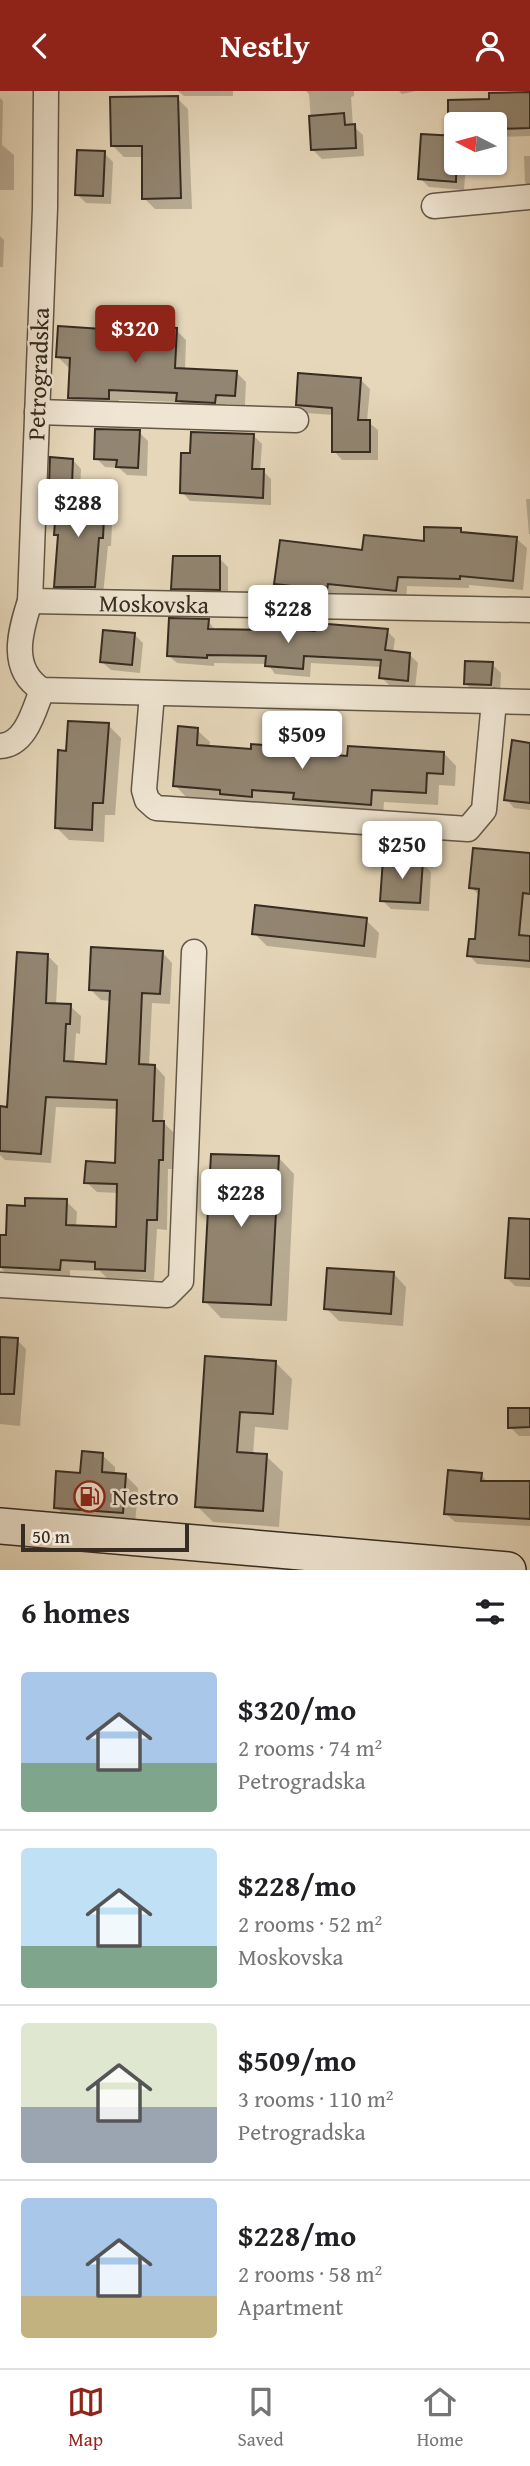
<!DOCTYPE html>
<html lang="en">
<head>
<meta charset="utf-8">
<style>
	body { margin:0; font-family:"Gentium Book Plus",serif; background:#f6f6f6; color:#202124; height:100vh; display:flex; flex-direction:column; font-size:26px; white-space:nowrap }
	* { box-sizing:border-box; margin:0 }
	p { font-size:23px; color:#757577 }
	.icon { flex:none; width:38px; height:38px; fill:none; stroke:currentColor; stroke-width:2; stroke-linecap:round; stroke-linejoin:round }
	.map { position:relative; height:1479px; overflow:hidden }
	.details { display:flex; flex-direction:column; background:#fff; flex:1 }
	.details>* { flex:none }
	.needle { width:46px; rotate:276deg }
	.buttons { position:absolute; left:444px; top:21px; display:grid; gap:14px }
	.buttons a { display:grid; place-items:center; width:63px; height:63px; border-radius:7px; background:#fff; box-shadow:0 2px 5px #0004; font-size:35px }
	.scale { position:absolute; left:21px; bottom:18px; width:168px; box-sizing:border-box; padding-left:7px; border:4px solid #362c21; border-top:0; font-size:19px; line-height:24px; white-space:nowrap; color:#362c21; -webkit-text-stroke:5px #efe5d2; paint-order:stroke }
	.price { position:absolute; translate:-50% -60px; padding:0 16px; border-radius:7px; background:#fff; color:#222; font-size:23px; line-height:46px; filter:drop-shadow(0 2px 4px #0008) }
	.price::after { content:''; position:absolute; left:50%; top:42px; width:21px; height:16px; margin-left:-10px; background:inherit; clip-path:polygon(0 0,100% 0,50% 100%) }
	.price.selected { background:#8f2418; color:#fff }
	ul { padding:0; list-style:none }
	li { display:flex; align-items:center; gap:21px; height:175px; padding:0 21px }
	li+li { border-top:2px solid #e0e0e0 }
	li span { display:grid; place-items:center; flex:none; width:196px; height:140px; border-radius:7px; color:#555 }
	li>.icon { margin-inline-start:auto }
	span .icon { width:84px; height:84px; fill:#fffc; stroke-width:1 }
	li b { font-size:30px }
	h2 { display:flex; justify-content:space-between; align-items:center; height:84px; padding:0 21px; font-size:30px }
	header { display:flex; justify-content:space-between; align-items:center; height:91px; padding:0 21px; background:#8f2418; color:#fff; font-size:32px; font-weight:600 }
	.dock { display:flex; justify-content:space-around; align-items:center; height:98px; border-top:2px solid #e0e0e0; background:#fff; font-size:19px; color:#757577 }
	.dock a { display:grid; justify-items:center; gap:4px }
	.dock .selected { color:#8f2418 }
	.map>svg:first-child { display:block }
</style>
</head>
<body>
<header><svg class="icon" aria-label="back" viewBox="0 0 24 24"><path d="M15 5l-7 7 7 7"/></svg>Nestly<svg class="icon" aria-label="person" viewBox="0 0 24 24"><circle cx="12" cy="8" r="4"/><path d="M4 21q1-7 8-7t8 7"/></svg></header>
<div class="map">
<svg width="530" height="1479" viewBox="0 0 530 1479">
	<rect width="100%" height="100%" fill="#e6d7ba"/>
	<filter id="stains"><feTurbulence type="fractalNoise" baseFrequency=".00286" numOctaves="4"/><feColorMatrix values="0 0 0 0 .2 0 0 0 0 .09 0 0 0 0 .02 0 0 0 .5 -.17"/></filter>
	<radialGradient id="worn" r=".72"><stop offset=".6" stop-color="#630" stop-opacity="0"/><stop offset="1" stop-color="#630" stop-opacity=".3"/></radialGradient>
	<path fill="#0003" d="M178,0H233V5H184Z
		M306,0H354V5L351,6L353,35L363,44L364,65L322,68L313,59L309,3Z
		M399,0H416L402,3Z
		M530,3V45L495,46V33H457V46L449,39V10H491Z
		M0,7L3,10L2,54L14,64V99H0Z
		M177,7L188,18L192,118H155L144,107V66H124L112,54Z
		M457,47V72H466L464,99L429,96L420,87Z
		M104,62L113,71L111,113L86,112L77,103Z
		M524,65H530V96L525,91Z
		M0,145L4,149L3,176H0Z
		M176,239L186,249L185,279L236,281L246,291L245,314L225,313V321L188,320L180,311L119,309L118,318L80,317L69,306L71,276H68L58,266L134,242Z
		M361,289L370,298L367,330L378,339V369H342L334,360V324L306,322L297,313Z
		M139,341L148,350L147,385L127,384L119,377L105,376L96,367Z
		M253,344L262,353L260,380H263L271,388V414L190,410L182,401L192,364Z
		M73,369L81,378L80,405L105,407L113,415L111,455H108L103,504H64L56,495L60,447L56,443L63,404L51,392Z
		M526,408H530V443H529Z
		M460,439L464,443L516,447L527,457L523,499L469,494V497L407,495L406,510L337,502V508L286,502L276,492L364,461L426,452Z
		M219,467L228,476V507L181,506L173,497Z
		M208,530L216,540L317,542L387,540L395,548L393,562L410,564L418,572L415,597L389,594L381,586L382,576L311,572L310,586L275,583L268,573L214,572V575L177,572L168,564Z
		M134,543L143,552L140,582L111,579L102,571Z
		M492,573L501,582L500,602L474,601L465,592Z
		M108,634L121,647L115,724H105L104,751L69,749L56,736L67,662Z
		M197,639L210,651L209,657L253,660L275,657L280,662L349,667L444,662L456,675L455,695L439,694L438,714L384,711L383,725L308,719L302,713L264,711V717L229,710L187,707L175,694Z
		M530,653V719L514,717L506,708Z
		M530,764V877L477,873L469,864L477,850L480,805L471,796Z
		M422,772L431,781L429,820L391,818L382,809Z
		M366,829L379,842L376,867L267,855L254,842Z
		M162,861L172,872L170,913L152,912L149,975H155L165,986L163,1031L174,1042L173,1078H168L167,1139L157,1138L154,1189L107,1187L100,1180L70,1179V1188L10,1186L0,1176V1159L27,1116L66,1110L77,1121L76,1136L118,1138L119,1102L97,1101L86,1091L117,1074L118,1018L56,1016L51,1072L5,1069L0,1064V1017L9,1018L47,864L58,875L56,914L70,915L81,925L80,943L76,942L74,973L107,975L111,910L101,909L91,899Z
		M278,1066L294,1083L287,1230L221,1227L205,1210Z
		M530,1129V1196L515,1195L506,1186Z
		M394,1183L406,1196L403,1235L339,1230L326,1217Z
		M0,1248L17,1249L26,1258L20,1335L0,1333Z
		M207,1267L276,1272L292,1288L288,1339L255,1336L253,1364L266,1365L283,1381L279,1436L213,1431L197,1415Z
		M530,1318V1345H519L510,1336Z
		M102,1364L115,1376V1384H125L138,1397L135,1434L69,1429L56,1416L82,1383Z
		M481,1384L489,1392H530V1435L455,1431L446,1423Z"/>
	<path fill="#928571" stroke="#362c21" stroke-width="2" d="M530,1V37L495,38V33H448V9L489,8V2Z
		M178,5L181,107L142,108V55H111L110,6Z
		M344,22L345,34L355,33L356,57L311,59L309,25Z
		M421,43L457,45L456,91L418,88Z
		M77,59L105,60L103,105L75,104Z
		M58,235L132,240V235L177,237L175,277L237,280L235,305L216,304L215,312L176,310L177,302L109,299V308L68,307L70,267L56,266Z
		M298,282L361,287L358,329H370V361H332V317L296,314Z
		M95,338L140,339L138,377L116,376L117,369L94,368Z
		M191,341L254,343L252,378H264L263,407L180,402L181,362H190Z
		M50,366L73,368L72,394L49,393Z
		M57,402L105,405L103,447H99L95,496H54L58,444H54Z
		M424,436L461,437V441L517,446L513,490L460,485V488L398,486L396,500L328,493L327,499L274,493L280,449L362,459L364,444L424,450Z
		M173,465H220V499L171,498Z
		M169,527L209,528L208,538L269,539V537L315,540L316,532L388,538L385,559L410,562L408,590L379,587L381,569L304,565L303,578L265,575L266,565L207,564V567L167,565Z
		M103,539L135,542L132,574L100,571Z
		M465,570L493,571L491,594L464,593Z
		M68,630L109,632L103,712H93L92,739L55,737L58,659L66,660Z
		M178,635L198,637L197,654L251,658V653L276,655L275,659L347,665L348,655L444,661L443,683L427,682L426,702L372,699L371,714L293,708L294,702L252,699V706L220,703V699L173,695Z
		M512,649L530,652V712L504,709Z
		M473,757L530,762V803L523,802L519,844L530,845V870L467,865L469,848H475L479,798L469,797Z
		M383,768L423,770L420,812L380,810Z
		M255,814L367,827L364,855L252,843Z
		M91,856L163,860L160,903L142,902L139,973L155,974L153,1030H164L163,1069H159L157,1129H147L145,1180L95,1178V1171L61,1169L60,1179L0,1176V1144H6L7,1114L25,1115V1107L67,1108L66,1134L116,1136L117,1093L84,1092L86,1070L115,1072L117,1009L46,1006L41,1063L0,1060V1015L7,1016L17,861L48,863L46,912L71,913L70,933H66L64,970L106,973L110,900L89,899Z
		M211,1063L279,1065L271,1214L203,1211Z
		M509,1127L530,1128V1188L505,1187Z
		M327,1177L394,1181L391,1223L324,1218Z
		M0,1246L18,1247L14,1303H0Z
		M205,1265L276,1270L273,1323L240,1321L237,1361L267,1363L263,1420L195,1416Z
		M508,1317H530V1336L508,1337Z
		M82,1360L103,1362L102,1381L126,1383L123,1422L54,1417L56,1380L80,1382Z
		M448,1379L482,1382L481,1390H530V1428L444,1423Z"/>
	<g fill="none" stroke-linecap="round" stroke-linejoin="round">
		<defs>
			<g id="minor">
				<path d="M46,0L45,117L30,510C20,541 9,578 42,599L530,611"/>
				<path d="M434,115L530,106"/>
				<path d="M37,321L296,329"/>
				<path id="s1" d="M30,510L530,519"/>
				<path d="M152,603L144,699L147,709L156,717L468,738L484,719L494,610"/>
				<path d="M0,655C26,654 34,619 42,599"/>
				<path d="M0,1194L167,1204L181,1190L194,861"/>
			</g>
			<path id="secondary" d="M0,1435L508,1479"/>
		</defs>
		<use href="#minor" stroke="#625747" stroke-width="27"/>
		<use href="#secondary" stroke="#362c21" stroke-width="38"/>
		<use href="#minor" stroke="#efe5d2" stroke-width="24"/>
		<use href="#secondary" stroke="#efe5d2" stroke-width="35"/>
	</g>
	<defs>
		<symbol id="fuel-ring" viewBox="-11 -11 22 22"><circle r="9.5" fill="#efe5d2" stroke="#8f2418" stroke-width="1.5"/><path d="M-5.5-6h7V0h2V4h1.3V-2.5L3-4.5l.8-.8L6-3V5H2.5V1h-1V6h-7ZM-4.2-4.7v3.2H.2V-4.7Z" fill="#8f2418"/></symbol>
	</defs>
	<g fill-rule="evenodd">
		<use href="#fuel-ring" x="72" y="1388" width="35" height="35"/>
	</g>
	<g text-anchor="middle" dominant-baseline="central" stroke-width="5" stroke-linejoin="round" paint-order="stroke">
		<g font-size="24" fill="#362c21" stroke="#efe5d2">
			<text transform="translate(38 283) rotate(-88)">Petrogradska</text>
			<text stroke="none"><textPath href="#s1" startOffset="124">Moskovska</textPath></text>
		</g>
		<g font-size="24" fill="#362c21" stroke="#efe5d2" text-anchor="start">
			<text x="112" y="1405">Nestro</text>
		</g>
	</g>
	<rect width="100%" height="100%" filter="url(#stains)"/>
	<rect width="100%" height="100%" fill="url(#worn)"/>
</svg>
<div class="buttons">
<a><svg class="needle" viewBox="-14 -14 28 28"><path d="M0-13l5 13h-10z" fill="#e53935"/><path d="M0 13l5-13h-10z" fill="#757577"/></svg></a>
</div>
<div class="scale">50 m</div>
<b class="price selected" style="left:135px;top:274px">$320</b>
<b class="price" style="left:78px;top:448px">$288</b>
<b class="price" style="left:288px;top:554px">$228</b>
<b class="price" style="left:302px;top:680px">$509</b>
<b class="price" style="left:402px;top:790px">$250</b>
<b class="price" style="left:241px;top:1138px">$228</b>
</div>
<section class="details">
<h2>6 homes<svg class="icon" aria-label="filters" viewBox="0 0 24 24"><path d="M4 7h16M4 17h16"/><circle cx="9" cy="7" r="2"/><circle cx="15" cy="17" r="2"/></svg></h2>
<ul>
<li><span style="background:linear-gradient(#a9c7e8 65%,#7fa58c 0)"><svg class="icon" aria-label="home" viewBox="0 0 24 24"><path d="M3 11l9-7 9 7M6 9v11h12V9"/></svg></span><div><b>$320/mo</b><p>2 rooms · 74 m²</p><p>Petrogradska</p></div></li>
<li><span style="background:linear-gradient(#bfe0f5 70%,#7fa58c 0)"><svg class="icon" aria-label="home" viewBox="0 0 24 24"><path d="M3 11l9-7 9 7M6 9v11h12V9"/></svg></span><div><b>$228/mo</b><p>2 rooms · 52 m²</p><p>Moskovska</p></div></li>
<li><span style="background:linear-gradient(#dfe7d0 60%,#9aa5b1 0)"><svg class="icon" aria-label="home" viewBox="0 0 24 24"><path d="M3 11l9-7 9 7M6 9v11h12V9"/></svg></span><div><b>$509/mo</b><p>3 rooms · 110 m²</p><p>Petrogradska</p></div></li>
<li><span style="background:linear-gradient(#a9c7e8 70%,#c2b280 0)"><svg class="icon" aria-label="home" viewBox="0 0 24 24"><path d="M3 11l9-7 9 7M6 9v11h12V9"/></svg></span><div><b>$228/mo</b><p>2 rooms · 58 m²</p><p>Apartment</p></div></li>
</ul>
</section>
<nav class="dock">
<a class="selected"><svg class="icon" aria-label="map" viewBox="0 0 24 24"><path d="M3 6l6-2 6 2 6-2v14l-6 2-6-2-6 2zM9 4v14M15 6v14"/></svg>Map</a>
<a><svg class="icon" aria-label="saved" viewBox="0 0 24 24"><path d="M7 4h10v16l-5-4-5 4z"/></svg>Saved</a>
<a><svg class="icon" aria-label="home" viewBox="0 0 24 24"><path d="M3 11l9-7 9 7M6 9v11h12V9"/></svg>Home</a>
</nav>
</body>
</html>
